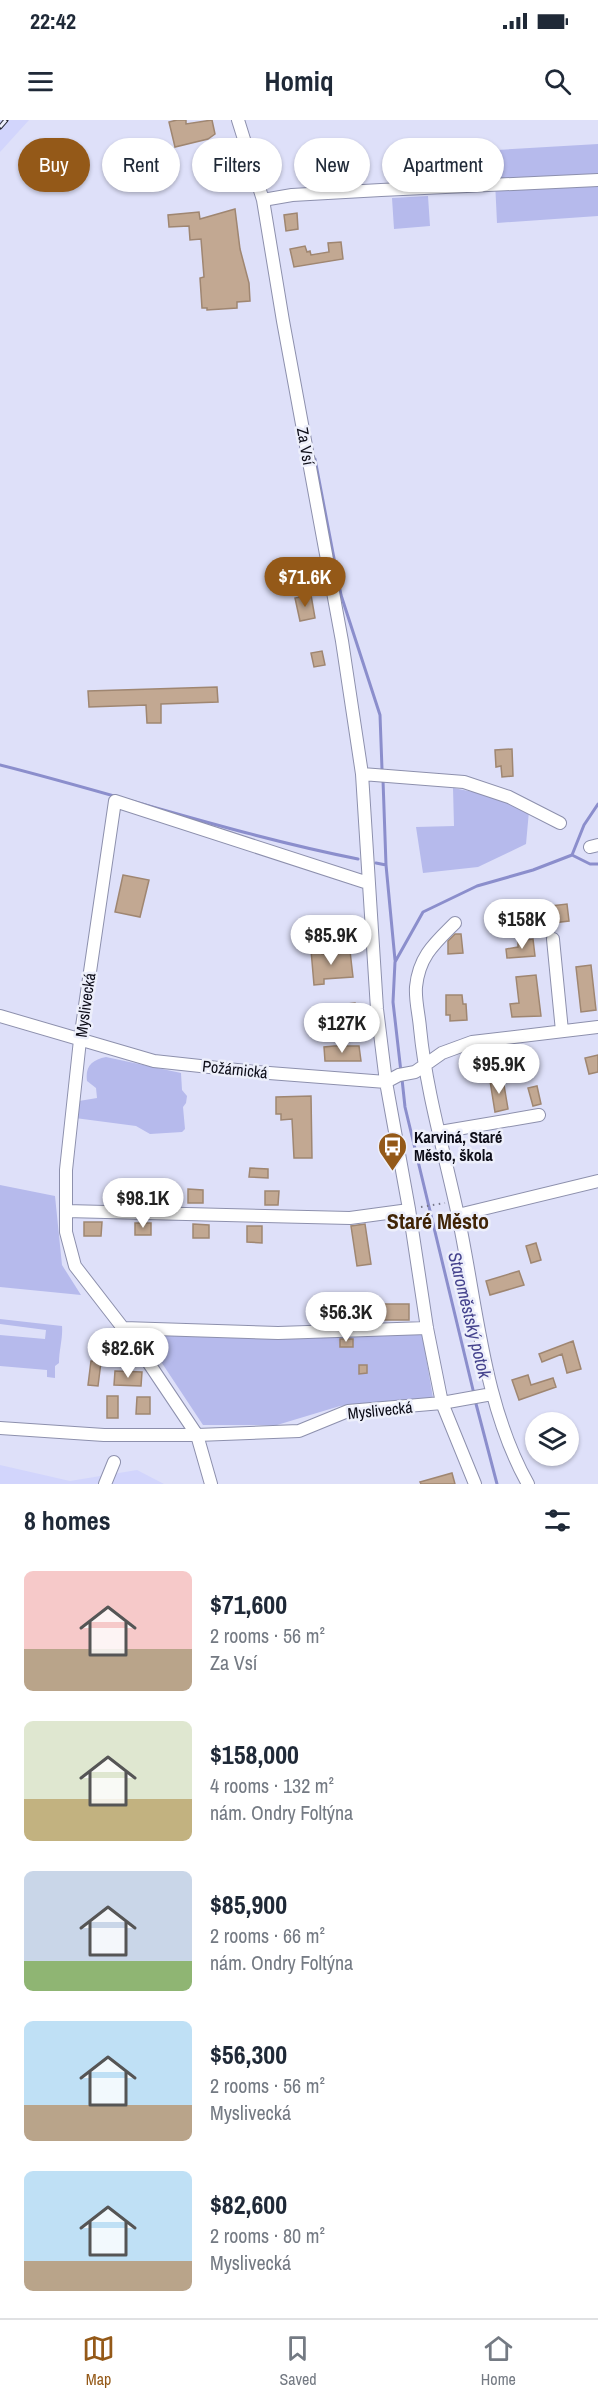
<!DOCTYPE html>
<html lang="en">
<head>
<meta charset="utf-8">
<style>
	body { margin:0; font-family:"Archivo Narrow",sans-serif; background:#f6f6f7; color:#1f2937; height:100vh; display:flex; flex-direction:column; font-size:22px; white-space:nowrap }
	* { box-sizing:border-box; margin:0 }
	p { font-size:20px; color:#747a83 }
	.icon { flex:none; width:33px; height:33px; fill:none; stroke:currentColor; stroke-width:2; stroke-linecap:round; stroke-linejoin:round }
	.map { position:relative; height:1364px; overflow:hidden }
	.details { display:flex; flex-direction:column; background:#fff; flex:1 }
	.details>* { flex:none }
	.banner { position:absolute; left:18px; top:18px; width:562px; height:54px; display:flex; gap:12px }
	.buttons { position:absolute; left:525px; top:1292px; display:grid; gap:12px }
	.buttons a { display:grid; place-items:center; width:54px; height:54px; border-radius:50%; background:#fff; box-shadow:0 2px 4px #0004; font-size:30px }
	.price { position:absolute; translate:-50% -51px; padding:0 14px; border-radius:21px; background:#fff; color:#222; font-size:20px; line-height:39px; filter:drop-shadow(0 2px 3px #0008) }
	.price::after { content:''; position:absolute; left:50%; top:36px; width:18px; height:14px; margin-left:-9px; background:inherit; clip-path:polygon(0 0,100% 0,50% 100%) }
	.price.on { background:#945918; color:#fff }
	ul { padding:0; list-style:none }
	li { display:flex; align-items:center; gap:18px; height:150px; padding:0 24px }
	li span { display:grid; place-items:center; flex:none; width:168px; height:120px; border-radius:9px; color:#555 }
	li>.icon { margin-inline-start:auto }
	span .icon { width:72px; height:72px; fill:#fffc; stroke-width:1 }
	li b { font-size:26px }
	h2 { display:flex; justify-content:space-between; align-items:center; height:72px; padding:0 24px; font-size:26px }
	.pill { padding:0 21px; border-radius:27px; background:#fff; box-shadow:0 2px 4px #0004; font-size:21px; line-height:54px }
	.pill.on { background:#945918; color:#fff }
	.status { display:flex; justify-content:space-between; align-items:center; height:42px; padding:0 30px; background:#fff; direction:ltr }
	.status svg { height:16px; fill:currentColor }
	header { display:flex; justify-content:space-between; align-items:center; height:78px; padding:0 24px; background:#fff; font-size:27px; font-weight:700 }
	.dock { display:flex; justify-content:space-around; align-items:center; height:84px; border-top:2px solid #e0e1e3; background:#fff; font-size:16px; color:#747a83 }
	.dock a { display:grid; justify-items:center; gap:3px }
	.dock .on { color:#945918 }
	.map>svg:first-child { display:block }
</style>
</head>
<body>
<div class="status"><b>22:42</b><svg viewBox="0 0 49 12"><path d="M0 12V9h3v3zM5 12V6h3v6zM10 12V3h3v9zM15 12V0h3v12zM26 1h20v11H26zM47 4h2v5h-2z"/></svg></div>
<header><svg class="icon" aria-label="menu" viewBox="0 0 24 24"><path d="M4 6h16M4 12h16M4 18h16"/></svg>Homiq<svg class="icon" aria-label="search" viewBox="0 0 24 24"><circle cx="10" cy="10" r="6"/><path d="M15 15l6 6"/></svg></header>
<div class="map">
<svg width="598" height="1364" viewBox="0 0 598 1364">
	<rect width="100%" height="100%" fill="#dee0f9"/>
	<path fill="#d2d5fc" d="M0,0H29L0,32Z
		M0,1345L70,1361L137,1350L164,1364H0Z"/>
	<path fill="#b6baec" d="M598,24V96L497,103L495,61L395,66L392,36Z
		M428,76L430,106L394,109L392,78Z
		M453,668L505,678L529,691L526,724L478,747L423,753L416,707L454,706Z
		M106,937L181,953L182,970L187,976L186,983L183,987L185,1009L182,1012L150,1014L136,1006L75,998L79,981L97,978L96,968L87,961C85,946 92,940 106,937Z
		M0,1065L55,1076L62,1145L81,1175L0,1167Z
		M0,1199L62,1206C63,1218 59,1230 59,1243L55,1246V1258L47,1257V1250L0,1246V1215L45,1219L46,1210L0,1204Z
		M422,1213L433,1278L340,1286L277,1305H203L148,1222L156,1214Z"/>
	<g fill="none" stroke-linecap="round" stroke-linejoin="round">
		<path stroke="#8b8ecc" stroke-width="3" d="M315,339L341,475L380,595L382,649
			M0,645C119,675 237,715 358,739
			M383,660L386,745
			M572,735L590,744H598
			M376,743L386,745L395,840
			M401,952L393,882L395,842L423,792L477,766L533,750L572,735L584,705L598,684
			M402,959L405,987L474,1274
			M475,1280L497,1364"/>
	</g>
	<path fill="#c2a892" stroke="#9f8671" stroke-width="1.5" d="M177,0H186V4L212,0L215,14L208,19L175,27L169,2Z
		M235,89L240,129L249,163L250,181L237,182V188L207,190V188H202L200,158L204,157L201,119L190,120L189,106L169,107L168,95L199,92L200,99Z
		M297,93L298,109L286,111L284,95Z
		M341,122L343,139L294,147L290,129L305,126L307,132L310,131L311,135L329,132L328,123Z
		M311,475L315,498L300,501L295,478Z
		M322,531L325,545L314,547L311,533Z
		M217,567L218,582L161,584V603H147L146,585L89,587L88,571Z
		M512,629L513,656L502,657L501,646L496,647L495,630Z
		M123,755L149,760L140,797L115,792Z
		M567,784L569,801L553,803L551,786Z
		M455,814H461L463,833L448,834V821Z
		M533,819L535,836L507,838L506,829L518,827V821Z
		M321,829L322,834L350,831L353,857L324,859V864L314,865L311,830Z
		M591,845L596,890L581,892L576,847Z
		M536,855L541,896L512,897L510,884L519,883L516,857Z
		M446,875H462L463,884H466L467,900L450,901V895H446Z
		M355,883L357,899L322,903L321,887Z
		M334,926H359L361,941H325L324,927Z
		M598,935V952L589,954L585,938Z
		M503,959L508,989L495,992L490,961Z
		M537,966L541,984L533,986L528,968Z
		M311,976L312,1038H294L292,999L281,1000V994H276V977Z
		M250,1048L268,1049V1058L249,1057Z
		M188,1069L203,1070V1083H188Z
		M265,1071H279L278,1085H265Z
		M84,1102H102L101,1116H84Z
		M135,1103H151V1115H135Z
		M193,1104L209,1105V1118H193Z
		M365,1104L371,1144L357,1146L351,1106Z
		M247,1106H262V1123L247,1122Z
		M536,1123L541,1140L531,1143L526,1126Z
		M519,1151L524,1165L490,1175L486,1161Z
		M373,1184H409V1200H373Z
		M339,1197H353V1202L340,1203Z
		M340,1219H353V1227H340Z
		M573,1221L581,1249L567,1253L562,1234L542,1242L539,1234Z
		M91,1241L101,1242L98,1266L88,1265Z
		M359,1245H367V1253L359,1254Z
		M115,1251L142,1252L141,1266L114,1265Z
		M528,1255L531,1265L553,1258L556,1267L519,1280L512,1260Z
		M107,1276H118V1298H107Z
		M137,1277H150V1294H136Z
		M452,1353L455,1364H421L420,1362Z"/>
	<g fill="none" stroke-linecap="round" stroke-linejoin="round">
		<defs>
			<path id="street" d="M238,0L263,80L283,201L342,521L362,654L377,889L386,962L409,1089L427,1208L442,1283L475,1364
				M263,80L292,75L381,70L598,60
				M362,654L464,662L509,677L560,703
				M590,727L598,725
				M455,803C435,823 419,836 416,867C415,880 419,895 420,908C426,970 444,1031 457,1091C477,1182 482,1282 528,1364
				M553,819L562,911
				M0,896L154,941L256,952L386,962L399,955L415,952L442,933L472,922L598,907
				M440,1012L539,995
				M66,1091L350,1098L409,1090
				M458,1095L598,1061
				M124,1208L278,1213L427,1208
				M0,1308L104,1315H197L299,1311L348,1291L442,1283L492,1274
				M105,1364L114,1342
				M211,1364L197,1315L140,1230L75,1146L66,1112V1050L80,920L115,681L368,763"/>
		</defs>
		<use href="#street" stroke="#8d90ad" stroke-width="14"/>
		<path stroke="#77788a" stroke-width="2" stroke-dasharray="1.5 4.5" stroke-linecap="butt" d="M421,1087L445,1083"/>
		<use href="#street" stroke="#fff" stroke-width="12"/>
		<defs>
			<path id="rail" d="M0,7L6,0"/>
		</defs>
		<use href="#rail" stroke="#282936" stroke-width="5"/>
		<use href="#rail" stroke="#edeffb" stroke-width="3" stroke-dasharray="9" stroke-linecap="butt"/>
	</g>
	<defs>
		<symbol id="bus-pin" viewBox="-11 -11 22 30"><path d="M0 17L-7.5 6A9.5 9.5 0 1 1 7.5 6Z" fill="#945918" stroke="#edeffb"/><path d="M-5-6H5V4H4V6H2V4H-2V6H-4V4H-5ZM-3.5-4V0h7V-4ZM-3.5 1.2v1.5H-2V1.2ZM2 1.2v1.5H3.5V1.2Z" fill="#fff"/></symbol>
	</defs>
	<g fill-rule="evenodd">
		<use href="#bus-pin" x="376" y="1010" width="33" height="45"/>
	</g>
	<g text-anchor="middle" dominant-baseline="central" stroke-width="5" stroke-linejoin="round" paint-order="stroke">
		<g font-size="16" fill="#0d0d18" stroke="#edeffb">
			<text transform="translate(306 326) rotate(80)">Za Vsí</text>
			<text transform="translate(85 885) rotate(-82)">Myslivecká</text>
			<text transform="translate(235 949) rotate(6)">Požárnická</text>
			<text transform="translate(380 1290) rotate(-6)">Myslivecká</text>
		</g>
		<g font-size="16" font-weight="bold" fill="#0d0d18" stroke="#edeffb" text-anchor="start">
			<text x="414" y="1017">Karviná, Staré<tspan x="414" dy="18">Město, škola</tspan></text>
		</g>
		<g font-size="18" font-style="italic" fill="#45438e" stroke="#edeffb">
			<text transform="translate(470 1195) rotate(76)">Staroměstský potok</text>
		</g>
		<g font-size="22" font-weight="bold" fill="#402406" stroke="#edeffb">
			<text x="438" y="1101">Staré Město</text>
		</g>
	</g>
</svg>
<div class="buttons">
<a><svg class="icon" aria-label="layers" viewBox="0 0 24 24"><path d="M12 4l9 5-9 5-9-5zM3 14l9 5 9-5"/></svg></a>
</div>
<b class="price on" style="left:305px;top:488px">$71.6K</b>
<b class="price" style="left:522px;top:830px">$158K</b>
<b class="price" style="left:331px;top:846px">$85.9K</b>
<b class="price" style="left:342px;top:934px">$127K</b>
<b class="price" style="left:499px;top:975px">$95.9K</b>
<b class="price" style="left:143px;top:1109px">$98.1K</b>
<b class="price" style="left:346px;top:1223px">$56.3K</b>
<b class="price" style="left:128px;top:1259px">$82.6K</b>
<div class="banner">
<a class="pill on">Buy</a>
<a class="pill">Rent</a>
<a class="pill">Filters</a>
<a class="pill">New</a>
<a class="pill">Apartment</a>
</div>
</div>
<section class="details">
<h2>8 homes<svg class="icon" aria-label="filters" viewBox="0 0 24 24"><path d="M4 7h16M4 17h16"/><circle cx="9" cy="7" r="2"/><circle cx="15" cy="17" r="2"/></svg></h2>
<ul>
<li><span style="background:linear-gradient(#f6c9c9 65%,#b9a48a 0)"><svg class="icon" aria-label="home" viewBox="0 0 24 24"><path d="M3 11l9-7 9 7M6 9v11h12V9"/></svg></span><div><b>$71,600</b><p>2 rooms · 56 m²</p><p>Za Vsí</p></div></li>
<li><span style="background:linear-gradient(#dfe7d0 65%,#c2b280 0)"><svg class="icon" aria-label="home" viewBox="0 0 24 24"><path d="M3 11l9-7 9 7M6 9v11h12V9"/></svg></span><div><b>$158,000</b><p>4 rooms · 132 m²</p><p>nám. Ondry Foltýna</p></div></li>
<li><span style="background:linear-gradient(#c9d6e8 75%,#8fb573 0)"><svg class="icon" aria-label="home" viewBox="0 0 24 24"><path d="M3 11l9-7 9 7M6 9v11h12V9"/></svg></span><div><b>$85,900</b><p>2 rooms · 66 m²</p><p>nám. Ondry Foltýna</p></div></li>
<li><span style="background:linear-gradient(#bfe0f5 70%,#b9a48a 0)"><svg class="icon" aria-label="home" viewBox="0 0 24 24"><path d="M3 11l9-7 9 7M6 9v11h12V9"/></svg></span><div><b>$56,300</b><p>2 rooms · 56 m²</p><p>Myslivecká</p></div></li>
<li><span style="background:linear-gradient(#bfe0f5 75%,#b9a48a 0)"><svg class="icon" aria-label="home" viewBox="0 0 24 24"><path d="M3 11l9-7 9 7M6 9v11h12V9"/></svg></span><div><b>$82,600</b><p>2 rooms · 80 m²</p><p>Myslivecká</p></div></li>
</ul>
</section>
<nav class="dock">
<a class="on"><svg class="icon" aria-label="map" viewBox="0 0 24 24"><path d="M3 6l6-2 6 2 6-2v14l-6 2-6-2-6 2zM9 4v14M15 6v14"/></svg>Map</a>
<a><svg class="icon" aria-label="saved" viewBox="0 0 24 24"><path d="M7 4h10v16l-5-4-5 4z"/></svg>Saved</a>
<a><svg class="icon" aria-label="home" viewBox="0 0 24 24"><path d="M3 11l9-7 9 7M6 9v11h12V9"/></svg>Home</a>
</nav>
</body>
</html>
